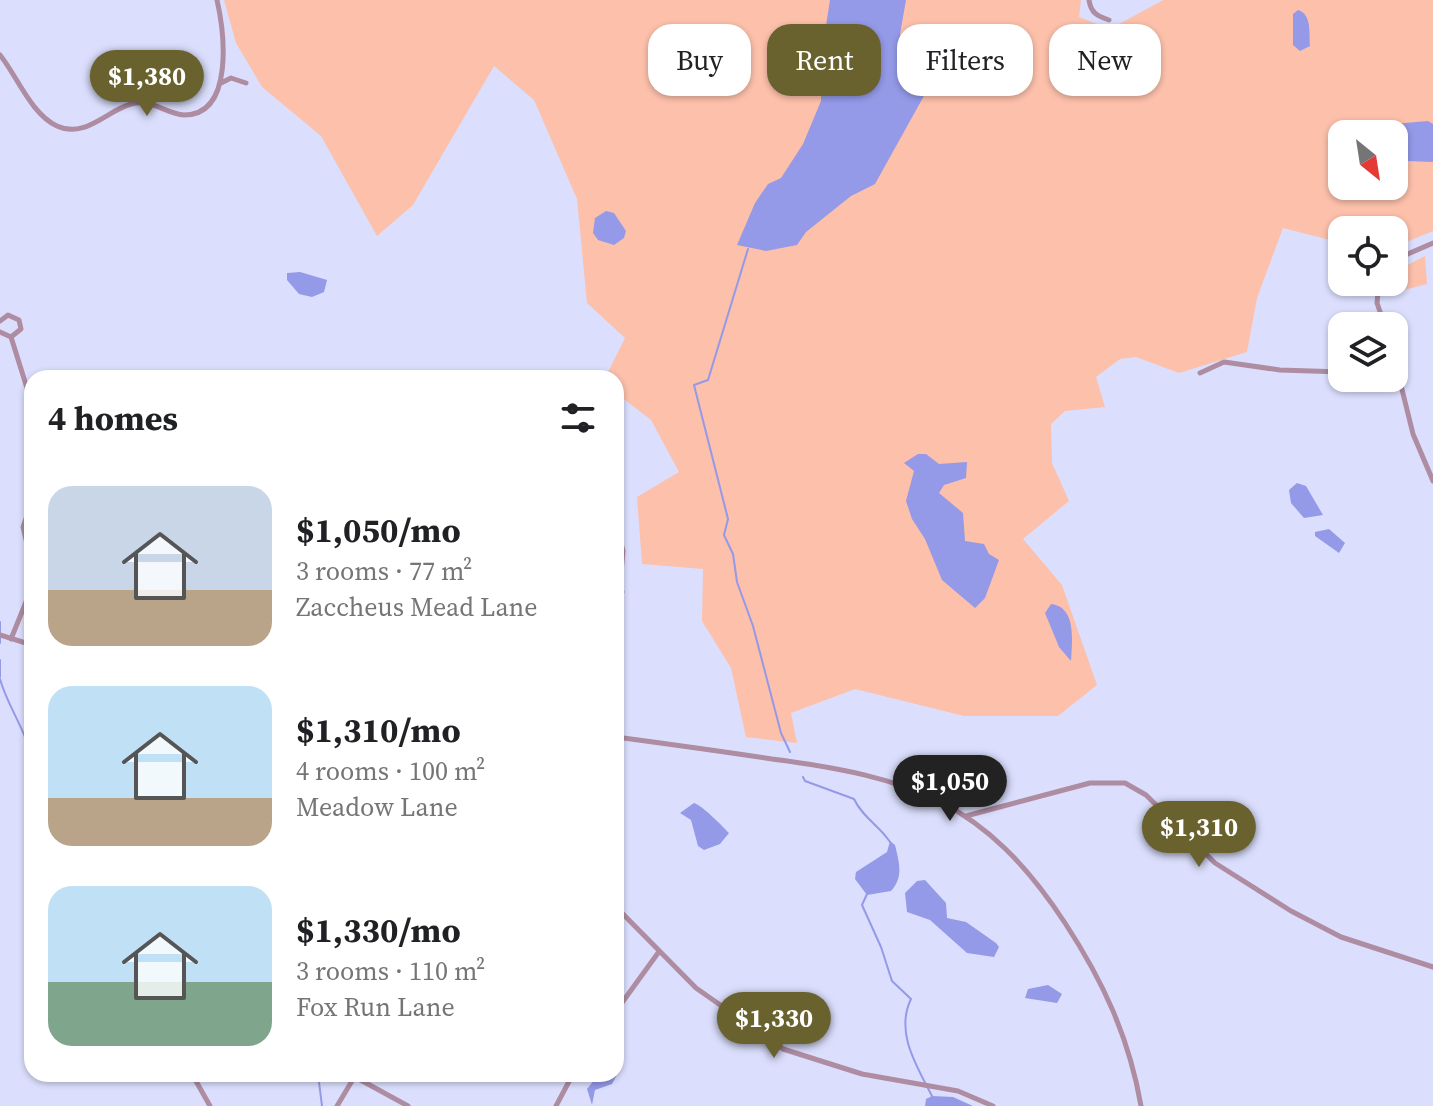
<!DOCTYPE html>
<html lang="en">
<head>
<meta charset="utf-8">
<style>
	body { margin:0; font-family:"Source Serif 4",serif; background:#f2f2f2; color:#202124; height:100vh; display:flex; flex-direction:column; font-size:30px; white-space:nowrap }
	* { box-sizing:border-box; margin:0 }
	p { font-size:26px; color:#757577 }
	.icon { flex:none; width:44px; height:44px; fill:none; stroke:currentColor; stroke-width:2; stroke-linecap:round; stroke-linejoin:round }
	.map { position:relative; flex:1; overflow:hidden }
	.sheet { position:absolute; left:24px; top:370px; width:600px; height:712px; display:flex; flex-direction:column; background:#fff; border-radius:24px; box-shadow:0 2px 6px #0004 }
	.sheet>* { flex:none }
	.banner { position:absolute; left:648px; top:24px; width:664px; height:72px; display:flex; gap:16px }
	.needle { width:52px; rotate:150deg }
	.buttons { position:absolute; left:1328px; top:120px; display:grid; gap:16px }
	.buttons a { display:grid; place-items:center; width:80px; height:80px; border-radius:16px; background:#fff; box-shadow:0 2px 6px #0004; font-size:40px }
	.price { position:absolute; translate:-50% -68px; padding:0 18px; border-radius:28px; background:#6a622e; color:#fff; font-size:26px; line-height:52px; filter:drop-shadow(0 2px 4px #0008) }
	.price::after { content:''; position:absolute; left:50%; top:48px; width:24px; height:18px; margin-left:-12px; background:inherit; clip-path:polygon(0 0,100% 0,50% 100%) }
	.price.selected { background:#222; color:#fff }
	ul { padding:0; list-style:none }
	li { display:flex; align-items:center; gap:24px; height:200px; padding:0 24px }
	li span { display:grid; place-items:center; flex:none; width:224px; height:160px; border-radius:24px; color:#555 }
	li>.icon { margin-inline-start:auto }
	span .icon { width:96px; height:96px; fill:#fffc; stroke-width:1 }
	li b { font-size:34px }
	h2 { display:flex; justify-content:space-between; align-items:center; height:96px; padding:0 24px; font-size:34px }
	.pill { padding:0 28px; border-radius:24px; background:#fff; box-shadow:0 2px 6px #0004; font-size:28px; line-height:72px }
	.pill.selected { background:#6a622e; color:#fff }
	.map>svg:first-child { display:block }
</style>
</head>
<body>
<div class="map">
<svg width="1433" height="1106" viewBox="0 0 1433 1106">
	<rect width="100%" height="100%" fill="#dbdffd"/>
	<path fill="#fcc0ab" fill-rule="evenodd" d="M224,0H1081L1079,17L1110,29L1163,0H1433V231L1394,247V230H1342V243L1283,228L1257,298L1247,352L1179,373L1136,357L1120,359L1096,377L1105,407L1065,411L1051,424L1052,463L1069,501L1023,539L1062,585L1097,685L1058,716H964L855,689L791,713L797,743L746,737L731,668L702,621L703,569L642,564L637,497L679,472L651,420L616,393V378H605L625,338L587,303L577,199L534,100L494,66L413,205L377,236L321,136L262,87L236,43ZM1342,134H1394V186H1342Z
		M1425,256L1427,284L1385,295L1386,282H1394V272Z"/>
	<path fill="#9499e8" d="M830,0H906L900,34L919,68L925,94L875,184L851,196L806,232L797,245L766,251L737,245L755,203L768,184L781,178L803,144L821,101V58Z
		M1298,10C1312,14 1309,34 1310,46L1300,51L1293,45V14Z
		M1428,121L1433,124V162L1408,161L1394,174V134L1370,133L1381,125Z
		M606,211L614,213L626,231L624,238L614,245L598,240L593,233L595,218Z
		M300,272L327,280L324,292L312,297L299,294L287,280V273Z
		M918,454H926L939,464L967,462L966,478L944,485L939,493L963,513L965,541L984,544L989,554L999,560L985,598L975,608L942,580L925,539L912,519L906,501L914,471L904,463Z
		M1297,483L1306,486L1323,515L1304,518L1291,503L1289,490Z
		M1329,529L1345,543L1339,553L1315,536V532Z
		M1051,604C1077,607 1072,642 1071,661L1059,647L1045,613Z
		M694,803C703,806 721,825 729,833L720,844L704,850L698,846L691,820L680,813Z
		M890,841L895,845C899,862 904,877 891,891L867,895L855,879L856,872L887,852Z
		M925,880L946,903L947,918L966,922L996,943L999,947L994,957L967,953L930,920L907,912L905,893L917,881Z
		M1048,985L1062,994L1057,1003L1025,998L1028,989Z
		M616,1061L620,1069L612,1084L595,1090L592,1105L587,1089L599,1074H616Z
		M932,1096L953,1097L973,1106H925L926,1099Z"/>
	<g fill="none" stroke-linecap="round" stroke-linejoin="round">
		<path stroke="#9499e8" stroke-width="2" d="M748,249L708,380L694,385L728,519L724,535L733,554L737,582L753,626L781,733L790,752
			M0,622V643
			M0,660V677
			M0,679C8,709 31,736 32,767
			M32,770L27,787L32,800
			M803,777L805,781L854,799C863,818 879,825 890,842
			M867,894L862,905L881,947L892,981L911,999C895,1032 916,1065 932,1096
			M318,1074L322,1106"/>
		<path stroke="#ae8ca2" stroke-width="5" d="M1089,0C1091,13 1097,16 1109,20
			M0,55C17,76 31,114 57,126C85,139 106,111 131,104C151,98 166,114 184,115C235,115 224,31 217,0
			M221,83L231,78L246,83
			M1394,260L1433,243
			M1379,282L1377,303L1385,326
			M0,321L8,315L19,320L21,329L11,337
			M0,332L11,337
			M11,337L32,404
			M1394,357L1413,434L1433,481
			M1200,373L1224,362L1280,370L1342,372
			M1385,378L1399,380
			M32,502L23,527L32,565
			M616,522L623,551L620,584
			M616,579L622,592L616,599
			M0,635L32,645
			M11,639L32,587
			M616,737C668,744 720,751 772,759C911,777 985,801 1065,923C1103,981 1129,1037 1141,1106
			M966,816L1090,783H1125L1146,795L1215,863L1291,911L1341,937L1433,967
			M616,907L696,988L783,1049L862,1074L958,1091L993,1106
			M616,1011L658,953
			M192,1074L210,1106
			M355,1077L408,1106
			M337,1106L355,1076
			M556,1106L573,1074"/>
	</g>
</svg>
<div class="buttons">
<a><svg class="needle" viewBox="-14 -14 28 28"><path d="M0-13l5 13h-10z" fill="#e53935"/><path d="M0 13l5-13h-10z" fill="#757577"/></svg></a>
<a><svg class="icon" aria-label="locate" viewBox="0 0 24 24"><circle cx="12" cy="12" r="6"/><path d="M12 2v4M12 18v4M2 12h4M18 12h4"/></svg></a>
<a><svg class="icon" aria-label="layers" viewBox="0 0 24 24"><path d="M12 4l9 5-9 5-9-5zM3 14l9 5 9-5"/></svg></a>
</div>
<b class="price" style="left:147px;top:118px">$1,380</b>
<b class="price selected" style="left:950px;top:823px">$1,050</b>
<b class="price" style="left:1199px;top:869px">$1,310</b>
<b class="price" style="left:774px;top:1060px">$1,330</b>
<div class="banner">
<a class="pill">Buy</a>
<a class="pill selected">Rent</a>
<a class="pill">Filters</a>
<a class="pill">New</a>
</div>
<section class="sheet">
<h2>4 homes<svg class="icon" aria-label="filters" viewBox="0 0 24 24"><path d="M4 7h16M4 17h16"/><circle cx="9" cy="7" r="2"/><circle cx="15" cy="17" r="2"/></svg></h2>
<ul>
<li><span style="background:linear-gradient(#c9d6e8 65%,#b9a48a 0)"><svg class="icon" aria-label="home" viewBox="0 0 24 24"><path d="M3 11l9-7 9 7M6 9v11h12V9"/></svg></span><div><b>$1,050/mo</b><p>3 rooms · 77 m²</p><p>Zaccheus Mead Lane</p></div></li>
<li><span style="background:linear-gradient(#bfe0f5 70%,#b9a48a 0)"><svg class="icon" aria-label="home" viewBox="0 0 24 24"><path d="M3 11l9-7 9 7M6 9v11h12V9"/></svg></span><div><b>$1,310/mo</b><p>4 rooms · 100 m²</p><p>Meadow Lane</p></div></li>
<li><span style="background:linear-gradient(#bfe0f5 60%,#7fa58c 0)"><svg class="icon" aria-label="home" viewBox="0 0 24 24"><path d="M3 11l9-7 9 7M6 9v11h12V9"/></svg></span><div><b>$1,330/mo</b><p>3 rooms · 110 m²</p><p>Fox Run Lane</p></div></li>
</ul>
</section>
</div>
</body>
</html>
